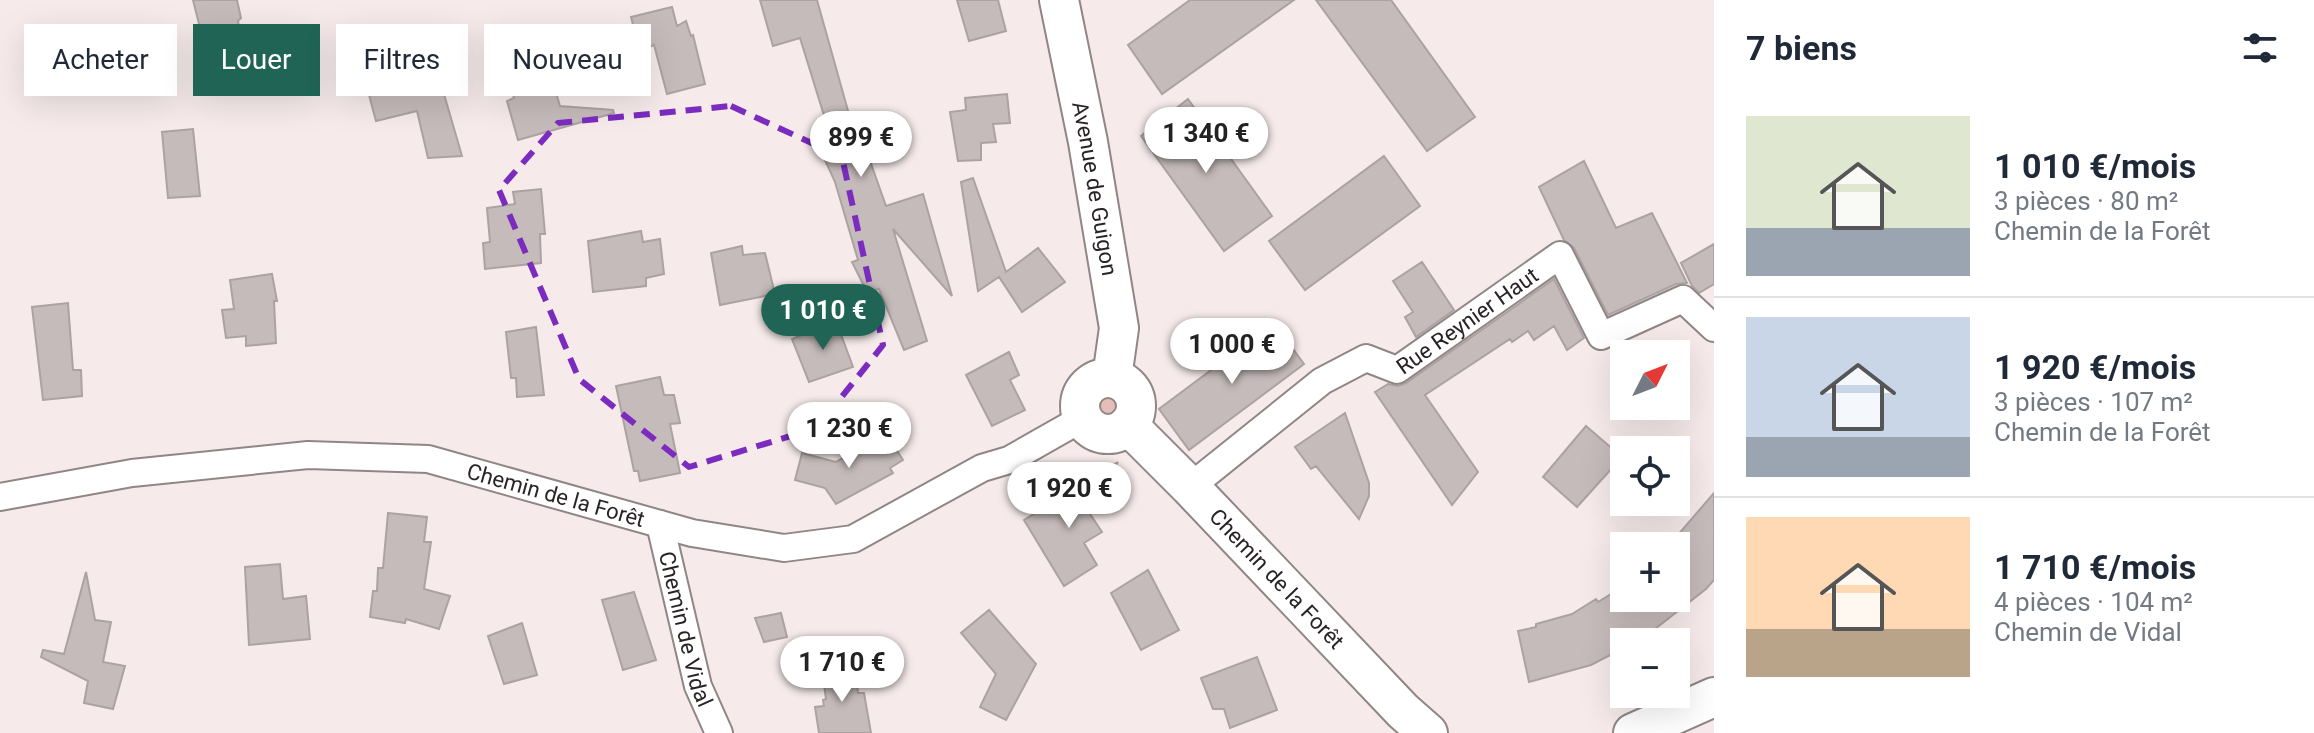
<!DOCTYPE html>
<html lang="fr">
<head>
<meta charset="utf-8">
<style>
	body { margin:0; font-family:Roboto,sans-serif; background:#f6f6f7; color:#1f2937; height:100vh; display:flex; flex-direction:column; font-size:30px; white-space:nowrap }
	* { box-sizing:border-box; margin:0 }
	p { font-size:26px; color:#747a83 }
	.icon { flex:none; width:44px; height:44px; fill:none; stroke:currentColor; stroke-width:2; stroke-linecap:round; stroke-linejoin:round }
	.map { position:relative; flex:1; overflow:hidden }
	.panel { display:flex; flex-direction:column; background:#fff; width:600px }
	.panel>* { flex:none }
	.hud { position:absolute; left:24px; top:24px; width:760px; height:72px; display:flex; gap:16px }
	.needle { width:52px; rotate:48deg }
	.tools { position:absolute; left:1610px; top:340px; display:grid; gap:16px }
	.tools a { display:grid; place-items:center; width:80px; height:80px; border-radius:0px; background:#fff; box-shadow:0 8px 32px #0002; font-size:40px }
	.price { position:absolute; translate:-50% -68px; padding:0 18px; border-radius:28px; background:#fff; color:#222; font-size:26px; line-height:52px; filter:drop-shadow(0 2px 4px #0008) }
	.price::after { content:''; position:absolute; left:50%; top:48px; width:24px; height:18px; margin-left:-12px; background:inherit; clip-path:polygon(0 0,100% 0,50% 100%) }
	.price.on { background:#206455; color:#fff }
	ul { padding:0; list-style:none }
	li { display:flex; align-items:center; gap:24px; height:200px; padding:0 32px }
	li+li { border-top:2px solid #e0e1e3 }
	li span { display:grid; place-items:center; flex:none; width:224px; height:160px; border-radius:0px; color:#555 }
	li>.icon { margin-inline-start:auto }
	span .icon { width:96px; height:96px; fill:#fffc; stroke-width:1 }
	li b { font-size:34px }
	h2 { display:flex; justify-content:space-between; align-items:center; height:96px; padding:0 32px; font-size:34px }
	.tag { padding:0 28px; border-radius:0px; background:#fff; box-shadow:0 8px 32px #0002; font-size:28px; line-height:72px }
	.tag.on { background:#206455; color:#fff }
	main { display:flex; flex:1; min-height:0 }
	.map>svg:first-child { display:block }
</style>
</head>
<body>
<main>
<div class="map">
<svg width="1714" height="733" viewBox="0 0 1714 733">
	<rect width="100%" height="100%" fill="#f6ebea"/>
	<path fill="#e5bdb9" d="M1100,379L1128,385L1136,401V410L1112,433H1104L1088,425C1079,403 1076,392 1100,379Z"/>
	<path fill="#c5bbba" stroke="#aca2a1" stroke-width="2" d="M193,0H237L241,18L238,21L241,37L204,44Z
		M760,0H817L852,125L857,124L886,206L923,194L952,296L893,229L927,341L904,350L879,289L867,292L852,262L858,260L835,182L816,140L830,135L800,38L773,46Z
		M957,0H998L1006,31L969,41Z
		M1190,0H1294L1162,94L1128,45Z
		M1316,0H1391L1475,117L1427,151Z
		M672,7L677,26L686,21L691,36L693,35L705,84L667,94L654,45L640,51L631,17Z
		M542,36L550,66H548L560,106L613,110L614,113L518,140L507,101L514,98L501,52L516,48V43Z
		M412,54L414,68L426,65L433,95L444,94L462,156L428,158L417,111L376,121L361,65Z
		M1007,94L1010,123L993,124L996,142L981,143V160L958,161L950,112L966,110L965,98Z
		M1188,99L1272,216L1224,251L1141,136Z
		M193,129L200,196L168,198L162,132Z
		M1384,156L1420,206L1305,290L1269,241Z
		M1584,161L1616,228L1652,213L1687,283L1676,284L1608,315L1574,248L1564,240L1539,187Z
		M973,178L1006,272L1038,248L1065,282L1022,312L999,277L978,291L961,182Z
		M541,189L545,234H540L541,263L485,269L483,243L490,242L487,208L515,204L513,192Z
		M641,231L643,242L660,239L664,274L646,278V286L593,292L588,241Z
		M1714,244V284L1699,293L1692,286L1681,263Z
		M742,246L743,255L765,253L775,294L720,305L711,253Z
		M1422,262L1454,310L1416,337L1405,317L1413,312L1393,281Z
		M272,274L277,301H274L276,343L246,346V336L226,338L222,310L234,309L230,280Z
		M1554,279L1584,338L1567,350L1554,326L1534,340L1528,331L1512,342L1510,339L1425,395L1478,472L1452,505L1375,392L1388,384L1398,386L1406,383Z
		M68,303L73,370H81L82,396L43,400L32,307Z
		M836,321L853,367L809,382L792,339Z
		M1274,323L1304,364L1189,450L1159,409Z
		M536,327L544,395L517,397L516,378H511L506,332Z
		M1009,352L1019,375L1010,380L1025,410L992,426L966,375Z
		M660,377L664,395H674L680,423L670,424L680,473L640,481L638,471H634L616,386Z
		M1345,413L1369,483V496L1359,519L1316,466L1311,469L1295,447Z
		M1586,426L1622,457L1577,507L1543,477Z
		M890,440L903,460L890,468L893,473L836,504L825,488L795,480L802,453L836,462L874,441L877,446Z
		M1118,462L1086,508L1102,532L1084,543L1097,565L1064,586L1024,520Z
		M1714,493V580L1706,589L1655,629L1635,642H1624V648L1591,665L1529,682L1518,631L1536,627V624L1572,614L1596,599L1598,602L1624,586V598H1676V537Z
		M388,513L427,517L424,542H431L424,589L450,596L439,629L406,619L405,623L370,617L373,591H377L378,568H383Z
		M280,564L283,599L306,596L310,639L249,645L245,567Z
		M1148,570L1179,630L1141,650L1111,593Z
		M86,572L95,620L111,622L103,662L125,666L113,709L84,703L88,681L41,657L43,650L64,654Z
		M634,592L656,660L623,670L602,600Z
		M989,610L1036,664L1006,720L980,707L996,674L961,633Z
		M781,613L787,637L764,642L755,618Z
		M522,623L537,675L504,684L488,636Z
		M1257,657L1277,710L1230,728L1224,709H1213L1201,678Z
		M855,665L858,693H864L871,733H819L815,707L824,706L823,700L826,699L822,669Z"/>
	<g fill="none" stroke-linecap="round" stroke-linejoin="round">
		<defs>
			<g id="street">
				<path id="s1" d="M1190,487L1322,381L1366,358L1397,370L1560,255L1601,336L1683,299L1714,328"/>
				<path id="s2" d="M0,497L132,473L308,455L428,459L692,533L784,548L853,539L982,468L1009,460L1083,418"/>
				<path id="s3" d="M660,524L698,686L719,733"/>
			</g>
			<g id="secondary">
				<path id="s4" d="M1059,0L1088,142L1119,328L1112,378"/>
				<circle cx="1108" cy="406" r="28"/>
				<path id="s5" d="M1128,425L1190,487L1403,711L1428,733"/>
				<path d="M1633,733L1714,697"/>
			</g>
		</defs>
		<use href="#street" stroke="#8f8685" stroke-width="30"/>
		<use href="#secondary" stroke="#8f8685" stroke-width="42"/>
		<use href="#street" stroke="#fff" stroke-width="26"/>
		<use href="#secondary" stroke="#fff" stroke-width="38"/>
	</g>
	<path fill="none" stroke="#7b2cbf" stroke-width="6" stroke-dasharray="16 10" stroke-linejoin="round" d="M731,106L842,157L883,345L817,428L689,467L579,379L499,190L558,123Z"/>
	<g text-anchor="middle" dominant-baseline="central" stroke-width="6" stroke-linejoin="round" paint-order="stroke">
		<g font-size="22" fill="#282423" stroke="#fff">
			<text stroke="none"><textPath href="#s4" startOffset="192">Avenue de Guigon</textPath></text>
			<text stroke="none"><textPath href="#s1" startOffset="338">Rue Reynier Haut</textPath></text>
			<text stroke="none"><textPath href="#s2" startOffset="564">Chemin de la Forêt</textPath></text>
			<text stroke="none"><textPath href="#s5" startOffset="214">Chemin de la Forêt</textPath></text>
			<text stroke="none"><textPath href="#s3" startOffset="108">Chemin de Vidal</textPath></text>
		</g>
	</g>
</svg>
<div class="tools">
<a><svg class="needle" viewBox="-14 -14 28 28"><path d="M0-13l5 13h-10z" fill="#e53935"/><path d="M0 13l5-13h-10z" fill="#747a83"/></svg></a>
<a><svg class="icon" aria-label="locate" viewBox="0 0 24 24"><circle cx="12" cy="12" r="6"/><path d="M12 2v4M12 18v4M2 12h4M18 12h4"/></svg></a>
<a>+</a>
<a>−</a>
</div>
<b class="price" style="left:1206px;top:175px">1 340 €</b>
<b class="price" style="left:861px;top:179px">899 €</b>
<b class="price on" style="left:823px;top:352px">1 010 €</b>
<b class="price" style="left:1232px;top:386px">1 000 €</b>
<b class="price" style="left:849px;top:470px">1 230 €</b>
<b class="price" style="left:1069px;top:530px">1 920 €</b>
<b class="price" style="left:842px;top:704px">1 710 €</b>
<div class="hud">
<a class="tag">Acheter</a>
<a class="tag on">Louer</a>
<a class="tag">Filtres</a>
<a class="tag">Nouveau</a>
</div>
</div>
<section class="panel">
<h2>7 biens<svg class="icon" aria-label="filters" viewBox="0 0 24 24"><path d="M4 7h16M4 17h16"/><circle cx="9" cy="7" r="2"/><circle cx="15" cy="17" r="2"/></svg></h2>
<ul>
<li><span style="background:linear-gradient(#dfe7d0 70%,#9aa5b1 0)"><svg class="icon" aria-label="home" viewBox="0 0 24 24"><path d="M3 11l9-7 9 7M6 9v11h12V9"/></svg></span><div><b>1 010 €/mois</b><p>3 pièces · 80 m²</p><p>Chemin de la Forêt</p></div></li>
<li><span style="background:linear-gradient(#c9d6e8 75%,#9aa5b1 0)"><svg class="icon" aria-label="home" viewBox="0 0 24 24"><path d="M3 11l9-7 9 7M6 9v11h12V9"/></svg></span><div><b>1 920 €/mois</b><p>3 pièces · 107 m²</p><p>Chemin de la Forêt</p></div></li>
<li><span style="background:linear-gradient(#ffd9b3 70%,#b9a48a 0)"><svg class="icon" aria-label="home" viewBox="0 0 24 24"><path d="M3 11l9-7 9 7M6 9v11h12V9"/></svg></span><div><b>1 710 €/mois</b><p>4 pièces · 104 m²</p><p>Chemin de Vidal</p></div></li>
</ul>
</section>
</main>
</body>
</html>
